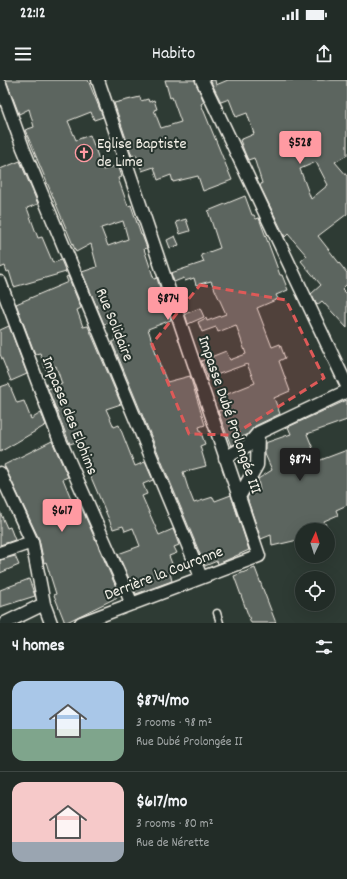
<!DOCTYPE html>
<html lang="en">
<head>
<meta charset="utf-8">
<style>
	body { margin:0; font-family:Dekko,sans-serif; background:#2e3833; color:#f1f3f6; height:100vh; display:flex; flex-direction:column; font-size:15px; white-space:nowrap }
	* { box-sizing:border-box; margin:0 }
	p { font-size:13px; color:#a2a7a7 }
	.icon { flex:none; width:22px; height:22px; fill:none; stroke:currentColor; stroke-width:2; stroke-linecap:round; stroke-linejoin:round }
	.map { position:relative; height:543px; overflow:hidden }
	.side { display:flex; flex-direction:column; background:#222c27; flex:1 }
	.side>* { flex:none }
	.needle { width:26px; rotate:4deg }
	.controls { position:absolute; left:295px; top:443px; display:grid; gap:8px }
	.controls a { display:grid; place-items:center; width:40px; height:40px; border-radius:50%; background:#222c27; box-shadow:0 4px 16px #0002,0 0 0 1px #3f4844; font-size:20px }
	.price { position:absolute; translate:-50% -34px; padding:0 9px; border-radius:4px; background:#ff9aa2; color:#111; font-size:13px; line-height:26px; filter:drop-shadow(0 1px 2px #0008) }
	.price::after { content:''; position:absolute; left:50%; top:24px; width:12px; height:9px; margin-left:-6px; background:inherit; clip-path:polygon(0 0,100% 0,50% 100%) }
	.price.on { background:#222; color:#fff }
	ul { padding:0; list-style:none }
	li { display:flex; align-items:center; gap:12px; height:100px; padding:0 12px }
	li+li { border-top:1px solid #3f4844 }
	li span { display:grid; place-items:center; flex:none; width:112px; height:80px; border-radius:12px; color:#555 }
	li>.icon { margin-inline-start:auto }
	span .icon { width:48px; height:48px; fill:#fffc; stroke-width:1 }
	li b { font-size:17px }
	h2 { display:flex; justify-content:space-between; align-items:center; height:48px; padding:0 12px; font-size:17px }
	.status { display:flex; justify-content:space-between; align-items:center; height:28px; padding:0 20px; background:#222c27; direction:ltr }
	.status svg { height:11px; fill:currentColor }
	header { display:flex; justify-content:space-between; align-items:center; height:52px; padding:0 12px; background:#222c27; font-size:18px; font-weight:600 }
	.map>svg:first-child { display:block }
</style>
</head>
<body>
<div class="status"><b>22:12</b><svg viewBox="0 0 49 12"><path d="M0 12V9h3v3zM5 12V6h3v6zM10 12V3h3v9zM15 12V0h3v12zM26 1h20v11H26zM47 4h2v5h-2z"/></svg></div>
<header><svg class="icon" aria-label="menu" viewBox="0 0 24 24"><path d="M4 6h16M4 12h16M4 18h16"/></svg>Habito<svg class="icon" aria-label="share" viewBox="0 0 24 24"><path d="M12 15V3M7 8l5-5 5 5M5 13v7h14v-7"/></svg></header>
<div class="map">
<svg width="347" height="543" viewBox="0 0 347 543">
	<rect width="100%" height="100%" fill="#2e3b34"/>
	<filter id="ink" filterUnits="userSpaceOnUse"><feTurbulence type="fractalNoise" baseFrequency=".025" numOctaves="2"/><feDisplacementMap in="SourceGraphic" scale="8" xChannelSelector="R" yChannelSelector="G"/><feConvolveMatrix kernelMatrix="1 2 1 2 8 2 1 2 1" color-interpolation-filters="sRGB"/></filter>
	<g filter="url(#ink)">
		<path fill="#5c655e" stroke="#f4f1e8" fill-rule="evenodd" d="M6,0H88L103,37L94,40L91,32L68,41L76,60L90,55L103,90L118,85L122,97L118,98L128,126L131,125L141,155H142L147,168L144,169L154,199L157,198L160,208L158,209L159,213L156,215L164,233L168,232L171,240L148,249L160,285L167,302L190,296L205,345L199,347L205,364L200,366L206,386L183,392L188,408L194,423L213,417L215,421L231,415L249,470L218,484L217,481L205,486L112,262L116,260L111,242L104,244L82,192L97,187L91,164L76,172L25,50L34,47L29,29L19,34ZM123,141L128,159L108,166L101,148Z
			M165,0H195L204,22L201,24L232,100L203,111L198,96L173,102L171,95L158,100L154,87L142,91L136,74L132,76L114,23L140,17L141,21L148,19L149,22L154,20L157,29L154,30L161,48L181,42L172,17L170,18Z
			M210,0H215L216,5L228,0H347V75L335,82L347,96V134L318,156L347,193V204L342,209L347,214V248L322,221L317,225L311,214L321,205L301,181L307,176L288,154L285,157L260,106L262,103L254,78L248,80L244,71L240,60L254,54L247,33L236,37L229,19L221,22ZM316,82L328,105L311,119L300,89Z
			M20,81L38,124L27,128L38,158L42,157L53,183L61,180L66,192L14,207L9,191L7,192L5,186L0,188V89Z
			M245,116L252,135H254L256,139L259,138L280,195H282L288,210L276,215L278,219L257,228L272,267L280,264L285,278L279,281L290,311L274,318L280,334L255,346L247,355L238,358L240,361L231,366L218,331L225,329L220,317L255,303L247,284L208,298L201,281L226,271L230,280L246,274L236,245L218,252L216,247L202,252L198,242L206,238L207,241L226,234L211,201L196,205L194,198L185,201L184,198L174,202L171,193L204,182L201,175L220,168L208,131Z
			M186,139L190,151L180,154L176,142Z
			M175,156L179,165L170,168L167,160Z
			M68,196L81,228L77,230L83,247L88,246L121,324L106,329L114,347L119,345L135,386L145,382L153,400L143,404L147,414L142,416L159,455L173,449L179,465L174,467L177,473L169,476L175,491L170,493L172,501L136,514L118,474L140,466L133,448L125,451L123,446L113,449L76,362L70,364L48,309L62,304L56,286L46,290L40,273L35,274L16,224L68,202L66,197Z
			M200,228L204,237L188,244L185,234Z
			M9,246L27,294L11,301L0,274V250Z
			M9,304L17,323L24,321L31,339L41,333L46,345L0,372V307Z
			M347,320V340L307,354L318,381L347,370V425L336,430L338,435L324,441L328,450H302V459L272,466L271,455L261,459L247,418L249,414L260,411L258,399L272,390L265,374V363L291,354L288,347Z
			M52,361L68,397L63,399L70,416L74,424L79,422L120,516L65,543L54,515L56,514L46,482L44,483L39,459L4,385Z
			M0,432L7,448L10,447L15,460L0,465Z
			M15,476L19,485L0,493V480Z
			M255,488L269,525L276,543H251L234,496Z
			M29,499L35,516L0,527V510Z"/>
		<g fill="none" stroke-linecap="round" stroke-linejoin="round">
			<defs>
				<path id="lane" d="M217,533L220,543"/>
				<path id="street" d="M202,0L347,306
					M0,4L23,68L201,497
					M0,202L58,356L132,524
					M225,378L248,365L258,353
					M0,393L32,462L44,524L51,543
					M239,417L257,385L258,353L347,311
					M0,473L32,462
					M5,543L44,524
					M81,543L259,476L98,0"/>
			</defs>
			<use href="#lane" stroke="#f4f1e8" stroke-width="9"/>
			<use href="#street" stroke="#f4f1e8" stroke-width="15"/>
			<use href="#lane" stroke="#26332d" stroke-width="6"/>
			<use href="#street" stroke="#26332d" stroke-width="12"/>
		</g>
	</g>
	<path fill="#de5a58" fill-opacity="0.2" stroke="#de5a58" stroke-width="3" stroke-dasharray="8 5" stroke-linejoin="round" d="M200,205L286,220L324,298L233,355L189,354L152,264Z"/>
	<defs>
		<symbol id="church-ring" viewBox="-11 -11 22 22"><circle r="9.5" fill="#26332d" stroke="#ff9aa2" stroke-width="1.5"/><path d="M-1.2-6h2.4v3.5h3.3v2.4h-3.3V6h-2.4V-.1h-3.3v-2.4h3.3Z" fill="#ff9aa2"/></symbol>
	</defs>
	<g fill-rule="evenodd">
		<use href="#church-ring" x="74" y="63" width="20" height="20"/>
	</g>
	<g text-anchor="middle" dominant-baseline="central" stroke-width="4" stroke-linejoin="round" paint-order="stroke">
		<g font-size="16" fill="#f4f1e8" stroke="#26332d" text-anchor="start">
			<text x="97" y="64">Eglise Baptiste<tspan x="97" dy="18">de Lime</tspan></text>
		</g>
		<g font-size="16" fill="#f4f1e8" stroke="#26332d">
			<text transform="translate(114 245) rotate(68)">Rue Solidaire</text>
			<text transform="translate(229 335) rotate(71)">Impasse Dubé Prolongée III</text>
			<text transform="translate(69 336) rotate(68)">Impasse des Elohims</text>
			<text transform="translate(164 494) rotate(-21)">Derrière la Couronne</text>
		</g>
	</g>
</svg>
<div class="controls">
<a><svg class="needle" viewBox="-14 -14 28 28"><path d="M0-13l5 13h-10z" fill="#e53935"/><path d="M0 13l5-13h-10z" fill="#a2a7a7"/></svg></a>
<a><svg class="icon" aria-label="locate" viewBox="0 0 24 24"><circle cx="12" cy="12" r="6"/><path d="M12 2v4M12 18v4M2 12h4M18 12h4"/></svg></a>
</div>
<b class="price" style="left:300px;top:85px">$528</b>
<b class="price" style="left:168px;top:241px">$874</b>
<b class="price on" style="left:300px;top:402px">$874</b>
<b class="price" style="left:62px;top:453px">$617</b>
</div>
<section class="side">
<h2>4 homes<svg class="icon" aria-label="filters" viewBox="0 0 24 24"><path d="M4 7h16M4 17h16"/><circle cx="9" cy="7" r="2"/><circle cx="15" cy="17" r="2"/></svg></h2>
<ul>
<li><span style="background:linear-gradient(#a9c7e8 60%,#7fa58c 0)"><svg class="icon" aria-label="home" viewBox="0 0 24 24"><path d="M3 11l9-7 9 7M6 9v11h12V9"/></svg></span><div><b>$874/mo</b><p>3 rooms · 98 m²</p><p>Rue Dubé Prolongée II</p></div></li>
<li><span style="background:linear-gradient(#f6c9c9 75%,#9aa5b1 0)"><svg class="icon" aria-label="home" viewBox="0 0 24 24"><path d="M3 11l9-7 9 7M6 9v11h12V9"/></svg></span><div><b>$617/mo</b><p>3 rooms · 80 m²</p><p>Rue de Nérette</p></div></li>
</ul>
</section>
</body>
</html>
